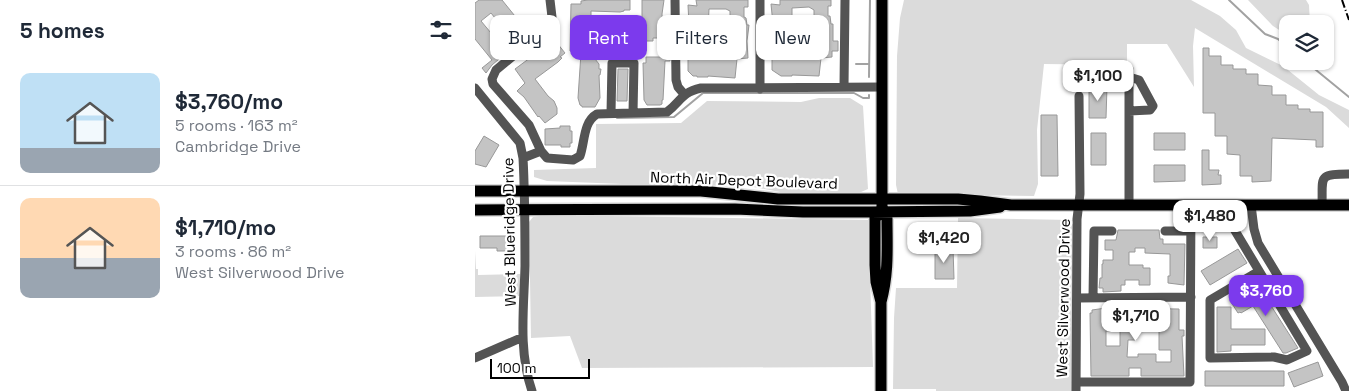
<!DOCTYPE html>
<html lang="en">
<head>
<meta charset="utf-8">
<style>
	body { margin:0; font-family:"Space Grotesk",sans-serif; background:#f6f6f7; color:#1f2937; height:100vh; display:flex; flex-direction:column; font-size:19px; white-space:nowrap }
	* { box-sizing:border-box; margin:0 }
	p { font-size:16px; color:#747a83 }
	.icon { flex:none; width:28px; height:28px; fill:none; stroke:currentColor; stroke-width:2; stroke-linecap:round; stroke-linejoin:round }
	.map { position:relative; flex:1; overflow:hidden }
	.drawer { display:flex; flex-direction:column; background:#fff; width:475px }
	.drawer>* { flex:none }
	.hud { position:absolute; left:15px; top:15px; width:475px; height:45px; display:flex; gap:10px }
	.controls { position:absolute; left:804px; top:15px; display:grid; gap:10px }
	.controls a { display:grid; place-items:center; width:55px; height:55px; border-radius:10px; background:#fff; box-shadow:0 1px 4px #0004; font-size:25px }
	.scale { position:absolute; left:15px; bottom:12px; width:100px; box-sizing:border-box; padding-left:5px; border:2px solid #000; border-top:0; font-size:14px; line-height:18px; white-space:nowrap; color:#000; -webkit-text-stroke:4px #fff; paint-order:stroke }
	.price { position:absolute; translate:-50% -42px; padding:0 11px; border-radius:10px; background:#fff; color:#222; font-size:16px; line-height:32px; filter:drop-shadow(0 1px 2px #0008) }
	.price::after { content:''; position:absolute; left:50%; top:30px; width:15px; height:11px; margin-left:-8px; background:inherit; clip-path:polygon(0 0,100% 0,50% 100%) }
	.price.selected { background:#7c3aed; color:#fff }
	ul { padding:0; list-style:none }
	li { display:flex; align-items:center; gap:15px; height:125px; padding:0 20px }
	li+li { border-top:1px solid #e0e1e3 }
	li span { display:grid; place-items:center; flex:none; width:140px; height:100px; border-radius:10px; color:#555 }
	li>.icon { margin-inline-start:auto }
	span .icon { width:60px; height:60px; fill:#fffc; stroke-width:1 }
	li b { font-size:21px }
	h2 { display:flex; justify-content:space-between; align-items:center; height:60px; padding:0 20px; font-size:21px }
	.pill { padding:0 18px; border-radius:10px; background:#fff; box-shadow:0 1px 4px #0004; font-size:18px; line-height:45px }
	.pill.selected { background:#7c3aed; color:#fff }
	main { display:flex; flex:1; min-height:0 }
	.map>svg:first-child { display:block }
</style>
</head>
<body>
<main>
<section class="drawer">
<h2>5 homes<svg class="icon" aria-label="filters" viewBox="0 0 24 24"><path d="M4 7h16M4 17h16"/><circle cx="9" cy="7" r="2"/><circle cx="15" cy="17" r="2"/></svg></h2>
<ul>
<li><span style="background:linear-gradient(#bfe0f5 75%,#9aa5b1 0)"><svg class="icon" aria-label="home" viewBox="0 0 24 24"><path d="M3 11l9-7 9 7M6 9v11h12V9"/></svg></span><div><b>$3,760/mo</b><p>5 rooms · 163 m²</p><p>Cambridge Drive</p></div></li>
<li><span style="background:linear-gradient(#ffd9b3 60%,#9aa5b1 0)"><svg class="icon" aria-label="home" viewBox="0 0 24 24"><path d="M3 11l9-7 9 7M6 9v11h12V9"/></svg></span><div><b>$1,710/mo</b><p>3 rooms · 86 m²</p><p>West Silverwood Drive</p></div></li>
</ul>
</section>
<div class="map">
<svg width="874" height="391" viewBox="0 0 874 391">
	<rect width="100%" height="100%" fill="#fff"/>
	<path fill="#dbdbdb" d="M429,0H716L745,16L761,30L771,48L808,66L844,95L874,110V128L851,107L720,28L718,46L719,87L692,44H652V65L569,64L562,130L563,184L559,196L423,194L421,185L422,56L425,18Z
		M773,0H831L834,5L835,24H812V35L798,26Z
		M344,98H375L388,106L393,189L386,192H305L268,185H173L72,181L59,177V170L121,168V124L206,123L232,101L326,102Z
		M69,215L393,220L398,367L107,368L95,336L56,338L54,222L58,217Z
		M483,218L597,220V391H461V389H418L419,318L421,288H482Z
		M0,251L1,269H3V275L45,274V296L0,297Z"/>
	<g fill="none" stroke-linecap="round" stroke-linejoin="round">
		<path stroke="#a2a2a2" stroke-width="2" d="M754,0L790,34L803,39L812,47
			M830,61L874,97
			M381,64H393
			M394,77L395,0
			M142,118L199,117L228,93H379L388,98H394V95"/>
	</g>
	<path fill="#c4c4c4" stroke="#989898" fill-rule="evenodd" d="M4,0H27L52,31L66,19L68,22L17,65L11,73L7,68L17,60L0,39V3ZM16,13L24,23L21,25L25,36L32,30L40,40L30,49L31,51L29,49L27,51L19,41L21,39L6,21Z
		M113,0H155V10H149V11L145,12L116,11V32L118,40L115,48H114V59H120L124,64V69H126L125,75H124L125,98L120,107H107V106L105,105L103,98L106,53L95,51L96,4H106V1Z
		M167,0H189L187,14L188,38H178V41H171V51H161L160,57H150V51H138V49L130,48V45H128V31H134V30L139,29L167,30Z
		M221,0H273V7H269V17L271,18L272,25H274L272,41L273,58L262,59L260,78L233,76V77H222V76H218L213,71V58H207V44H213L214,25L213,5L222,6ZM234,9H251L255,11V20L251,28L253,36L252,57H231V45H233L235,38L233,30Z
		M305,0H356V6H353V16H355L356,24H358V41H363V51H357V57L346,58L344,76L317,75V76H306L297,70V59H291V44H296V29L298,24L296,4L305,5ZM334,7L339,10V19H338L335,27V32L337,35L336,56H319L315,53V44L318,37L317,29V8Z
		M78,38L90,53L85,57L87,58L83,62L60,79L73,96L79,101L82,108V114L70,123L64,116L63,117L49,97L42,91L50,83L40,69L63,52L62,51Z
		M190,44H194L195,61H190L188,100H187V104L185,105H172L169,100L168,63H171V57H190Z
		M728,48H734V56H746V65H758V69H771V74H783V85L797,86V95H811V105H823V109H835V112H848V147H841V140L797,138L796,181L777,182V176H765V155L752,154V136H740V113H728Z
		M143,69H153L152,101H142Z
		M614,86H632L631,118H614Z
		M566,115H582L583,176H566Z
		M85,126H95V131H97V143H95V147H86V145H70V129L85,128Z
		M616,133H631V165H616Z
		M679,133H710V150H679Z
		M9,136L24,145L11,167L0,164V151Z
		M727,150H734V170H744L743,175H746V184L727,185Z
		M679,165H710V181L679,182Z
		M643,230H684L685,239H688V244H710L709,285L693,283V276H695V254L670,253V248H660V252H654V265H668V268H675V285H664V280H650V285H646V291L628,292V288H624L625,278H627V264H628V260H638V250H630V240H641Z
		M5,236H37V251H22V248H5Z
		M728,237H742V248H728Z
		M460,248H478L479,279H460Z
		M763,249L772,263L735,285L726,271Z
		M783,285L793,301L823,348L811,353H808L778,306L766,313L765,312L763,313L756,302Z
		M742,307H756V329H790V345H756V351L742,352Z
		M631,308L704,309V330H709V336H707L709,376H666V368H654V376H616L615,313H617V310ZM670,322H684V350H696V362H681V354H663V357H652L653,340H661L663,324H670ZM631,331H645V346H631Z
		M843,362L848,376L819,387L813,373Z
		M730,371H809V386H730Z"/>
	<g fill="none" stroke-linecap="round" stroke-linejoin="round">
		<defs>
			<path id="major" d="M0,191H226L303,199H483L505,201L536,205H874
				M0,210L260,209L328,212H395L495,211L525,207
				M406,302C414,272 412,248 412,218L407,212V0
				M406,391V302L401,282L400,265V218L407,212"/>
		</defs>
		<use href="#major" stroke="#dbdbdb" stroke-width="14"/>
		<path stroke="#545454" stroke-width="9" d="M75,0L77,17L73,27L21,70L17,79L18,84L54,125L66,151L72,158L98,160L105,156C110,142 108,122 122,114L192,112C207,101 205,93 226,88L407,87
			M200,0L201,80L203,87L209,94
			M369,87L370,0
			M0,88L45,143L48,158C50,194 50,230 50,266C49,307 43,351 57,391
			M285,89V0
			M654,111L675,110L678,106L664,80L654,77
			M136,113L137,63H159L158,113
			M48,158L66,151
			M654,205V69
			M735,205V225L756,224L832,351L812,360L799,357L735,358V300L784,271
			M776,205L779,229L783,243L867,382L871,391
			M847,205C848,177 842,174 873,174
			M690,231H716
			M602,298L716,297
			M618,298L619,231H637
			M0,358L48,337
			M601,382H715L716,205
			M601,391L602,219L605,194L604,96"/>
		<use href="#major" stroke="#000" stroke-width="11"/>
		<path stroke="#000" stroke-width="2" stroke-dasharray="8 2.5 1 2.5" stroke-linecap="butt" d="M867,0L874,20"/>
	</g>
	<g text-anchor="middle" dominant-baseline="central" stroke-width="4.5" stroke-linejoin="round" paint-order="stroke">
		<g font-size="15" fill="#000" stroke="#fff">
			<text transform="translate(269 180) rotate(2)">North Air Depot Boulevard</text>
			<text transform="translate(34 232) rotate(-91)">West Blueridge Drive</text>
			<text transform="translate(588 298) rotate(-89)">West Silverwood Drive</text>
		</g>
	</g>
</svg>
<div class="controls">
<a><svg class="icon" aria-label="layers" viewBox="0 0 24 24"><path d="M12 4l9 5-9 5-9-5zM3 14l9 5 9-5"/></svg></a>
</div>
<div class="scale">100 m</div>
<b class="price" style="left:623px;top:102px">$1,100</b>
<b class="price" style="left:735px;top:242px">$1,480</b>
<b class="price" style="left:469px;top:264px">$1,420</b>
<b class="price selected" style="left:791px;top:317px">$3,760</b>
<b class="price" style="left:661px;top:342px">$1,710</b>
<div class="hud">
<a class="pill">Buy</a>
<a class="pill selected">Rent</a>
<a class="pill">Filters</a>
<a class="pill">New</a>
</div>
</div>
</main>
</body>
</html>
